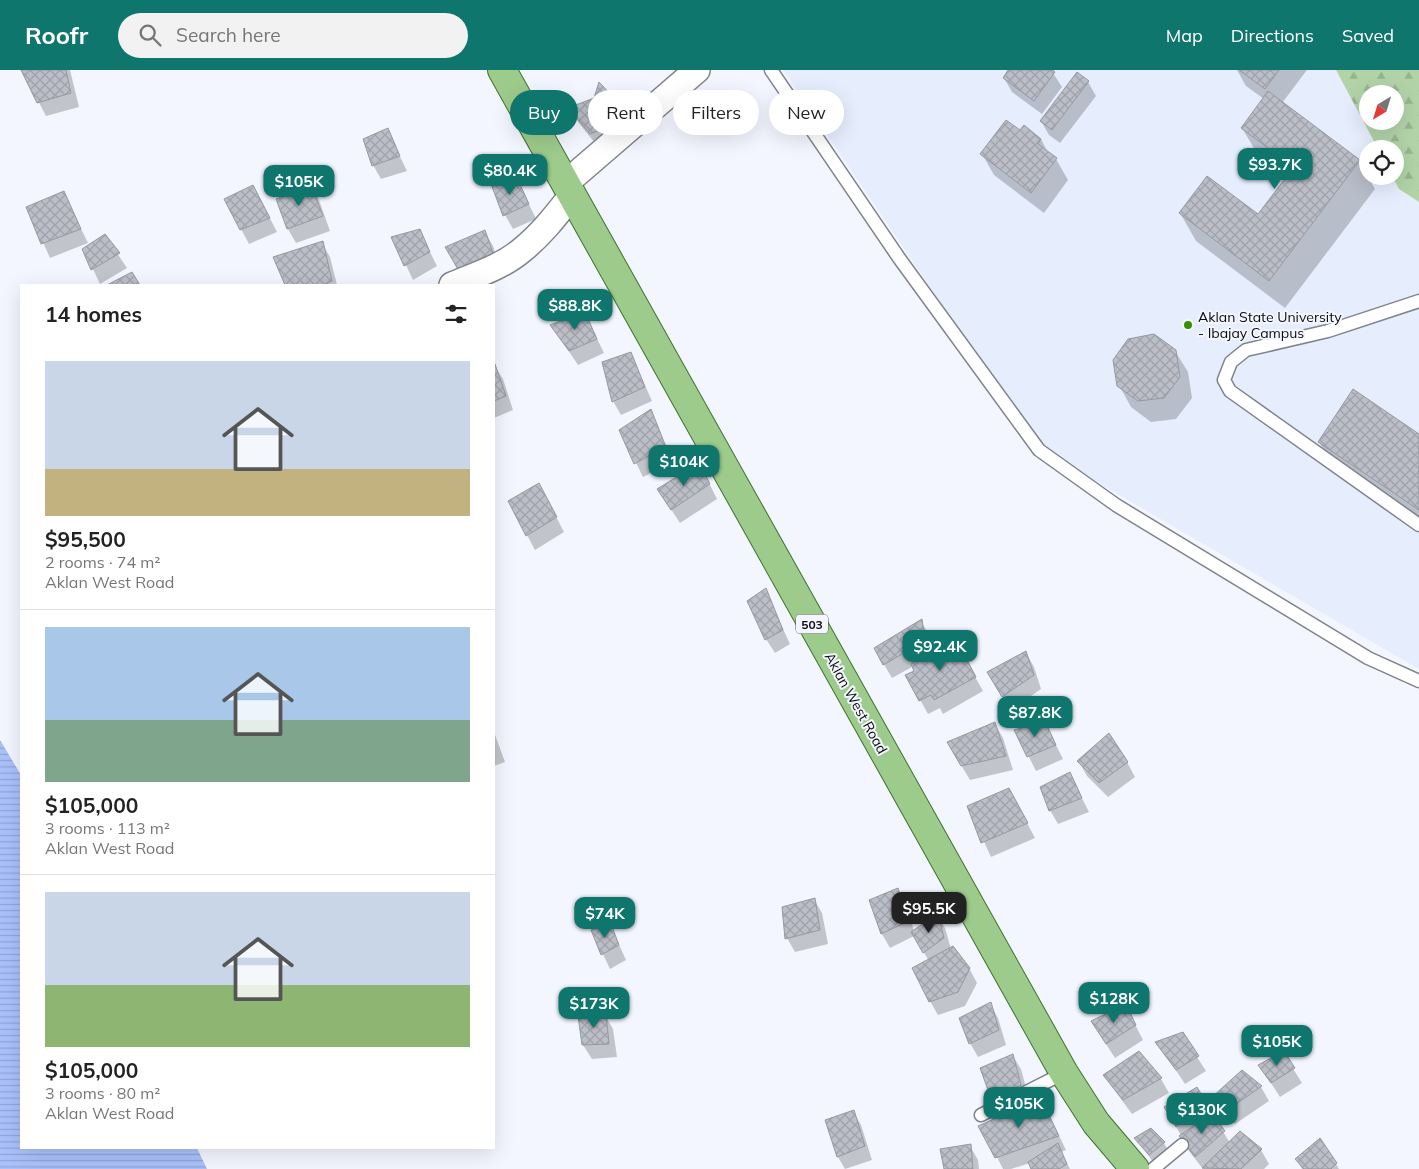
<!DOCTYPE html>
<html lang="en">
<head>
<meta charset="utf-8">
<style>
	body { margin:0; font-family:Mulish,sans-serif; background:#f2f2f2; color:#222; height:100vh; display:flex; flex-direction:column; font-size:19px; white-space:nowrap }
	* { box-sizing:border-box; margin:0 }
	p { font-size:16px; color:#767676 }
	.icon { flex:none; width:28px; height:28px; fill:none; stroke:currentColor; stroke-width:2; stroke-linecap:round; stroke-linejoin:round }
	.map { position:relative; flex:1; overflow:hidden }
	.drawer { position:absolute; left:20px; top:214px; width:475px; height:865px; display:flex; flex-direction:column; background:#fff; border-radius:0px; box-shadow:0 5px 20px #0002 }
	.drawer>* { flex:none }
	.banner { position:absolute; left:510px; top:20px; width:475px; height:45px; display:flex; gap:10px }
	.needle { width:32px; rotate:218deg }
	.tools { position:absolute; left:1359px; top:15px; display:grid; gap:10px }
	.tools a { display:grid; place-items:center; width:45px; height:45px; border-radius:50%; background:#fff; box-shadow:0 5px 20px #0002; font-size:25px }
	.price { position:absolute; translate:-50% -42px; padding:0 11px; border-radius:10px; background:#0f766e; color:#fff; font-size:16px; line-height:32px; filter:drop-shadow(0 1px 2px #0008) }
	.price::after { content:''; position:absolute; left:50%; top:30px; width:15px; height:11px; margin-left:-8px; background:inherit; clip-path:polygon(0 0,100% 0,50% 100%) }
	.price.on { background:#222; color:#fff }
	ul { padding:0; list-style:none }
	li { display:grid; align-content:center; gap:10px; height:265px; padding:0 25px }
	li+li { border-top:1px solid #e0e0e0 }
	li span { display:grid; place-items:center; height:155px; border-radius:0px; color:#555 }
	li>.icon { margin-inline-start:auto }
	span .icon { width:90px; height:90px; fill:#fffc; stroke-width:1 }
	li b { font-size:21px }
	h2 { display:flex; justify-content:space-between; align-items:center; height:60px; padding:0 25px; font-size:21px }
	.pill { padding:0 18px; border-radius:22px; background:#fff; box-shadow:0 5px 20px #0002; font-size:18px; line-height:45px }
	.pill.on { background:#0f766e; color:#fff }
	header { display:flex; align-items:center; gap:30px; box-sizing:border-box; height:70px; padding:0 25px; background:#0f766e; color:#fff }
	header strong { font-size:24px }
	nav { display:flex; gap:28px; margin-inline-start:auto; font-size:18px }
	.search { width:350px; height:45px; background:#f2f2f2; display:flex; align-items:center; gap:12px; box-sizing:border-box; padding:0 18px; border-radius:28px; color:#767676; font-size:19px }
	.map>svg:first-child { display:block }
</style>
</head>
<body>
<header>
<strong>Roofr</strong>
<div class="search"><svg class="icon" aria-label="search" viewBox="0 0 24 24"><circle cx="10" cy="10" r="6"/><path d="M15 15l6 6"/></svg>Search here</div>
<nav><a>Map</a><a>Directions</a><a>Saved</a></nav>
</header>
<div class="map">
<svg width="1419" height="1099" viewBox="0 0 1419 1099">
	<defs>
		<pattern id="forest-firs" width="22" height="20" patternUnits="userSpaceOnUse" patternTransform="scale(1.25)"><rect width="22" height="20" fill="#b2d3a8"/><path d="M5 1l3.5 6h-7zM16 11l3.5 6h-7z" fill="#98b48f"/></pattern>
		<pattern id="water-rules" width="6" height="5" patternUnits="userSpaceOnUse" patternTransform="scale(1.25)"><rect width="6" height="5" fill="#aac1fb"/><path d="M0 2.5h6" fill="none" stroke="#91a5d6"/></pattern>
		<pattern id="building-cross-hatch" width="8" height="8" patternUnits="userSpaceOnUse" patternTransform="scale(1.25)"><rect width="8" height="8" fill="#bbbec7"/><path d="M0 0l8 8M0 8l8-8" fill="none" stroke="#9fa2aa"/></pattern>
	</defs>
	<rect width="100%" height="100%" fill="#f3f6fe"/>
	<path fill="#e6edfd" d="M783,0H1336L1378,79H1368V106H1392L1399,119L1419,132V599L1040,379Z"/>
	<path fill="url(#forest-firs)" fill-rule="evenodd" d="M1336,0H1419V132L1399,119L1392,106H1395V79H1378ZM1368,24H1395V51H1368Z"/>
	<path fill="url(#water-rules)" d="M0,670L21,705V1078H197L207,1099H0Z"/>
	<path fill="#0003" d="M22,0H70L79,37L46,46Z
		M1010,0H1051L1062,17L1042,44L1012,22L1004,8Z
		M1237,0H1307L1282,33L1359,91L1375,119L1285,238L1196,171L1180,143L1258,146L1288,107L1258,85L1242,58L1264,29L1246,16Z
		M1077,4L1088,12L1096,26L1060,73L1049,65L1041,51Z
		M614,30L622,44L616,52L617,70L599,78L578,52L570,38Z
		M387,60L407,101L381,109L373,95Z
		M1021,62L1041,69L1048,83L1056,89L1068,110L1044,143L994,105L982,84Z
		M518,111L536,149L513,159L505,145Z
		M311,116L319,130L330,161L296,173L288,159L277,129Z
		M63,122L88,173L50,188L28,138Z
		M225,129L261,131L277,162L249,174Z
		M419,160L437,196L413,210L393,168Z
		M485,162L493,176L503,206L447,177Z
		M105,165L127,198L100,214L84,180Z
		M322,173L330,187L337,215H286Z
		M585,244L604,283L578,295L552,256Z
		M1175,281L1188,302L1192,328L1176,349L1151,352L1131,337L1119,315Z
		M631,284L652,331L621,345L613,331Z
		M494,295L503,309L513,340L494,348Z
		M651,341L673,392L643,407L620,360Z
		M1419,365V456L1336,400L1319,372Z
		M707,409L717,429L680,453L667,433Z
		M547,429L564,462L535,480L509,431Z
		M765,520L790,574L775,583L766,569Z
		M921,551L929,565L932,584L955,571L983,621L943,644L940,638L928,644L907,606L916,601L912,597L892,608L875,579Z
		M1026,583L1034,597L1041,619L1011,640L989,602Z
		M1045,653L1063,689L1036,701L1016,661Z
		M995,654L1003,668L1013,700L970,710L948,673Z
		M494,662L505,692L494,696Z
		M1079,692H1127L1135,707L1108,727L1087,706Z
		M1069,703L1089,742L1058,754L1050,740Z
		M1017,734L1035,768L991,787L968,737Z
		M898,820L906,834L914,861L937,844L945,858L951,879L969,898L977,913L965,936L938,945L930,931L929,891L914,866L890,878L882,864L871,830Z
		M814,829L822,843L828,874L795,882L787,868Z
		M610,855L626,890L610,899L592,861Z
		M990,934L998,948L1006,975L978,987L970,973Z
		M1125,935L1143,970L1115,988L1092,952Z
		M605,945L613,959L617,987L592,989L583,975Z
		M1182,964L1206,1001L1185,1014L1157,972Z
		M1139,983L1161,1009L1169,1023L1132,1044L1104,1006Z
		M1283,983L1302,1013L1280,1027L1260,996Z
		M1013,986L1021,999L1029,1029L1001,1044L993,1030Z
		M1242,1002L1261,1017L1269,1031L1235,1054L1220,1042L1212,1028Z
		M1197,1019L1230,1073L1240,1063L1261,1080L1269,1094L1264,1099H1203L1189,1081L1166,1037Z
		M1041,1029L1066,1080L1061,1082L1070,1099H1033L1030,1093L1011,1099H1003L997,1087Z
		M853,1041L861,1055L872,1090L845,1099L838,1087L827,1051Z
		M1136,1068L1164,1073L1172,1087L1158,1099Z
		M970,1076L978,1090L979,1099H945Z
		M1296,1089L1336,1094L1339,1099H1302Z"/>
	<path fill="url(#building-cross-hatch)" stroke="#9699a1" d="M21,0H66L71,23L37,33Z
		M1008,0H1053L1055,2L1034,31L1003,8Z
		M1239,0H1279L1265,19Z
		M1077,2L1089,11L1052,60L1040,51Z
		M599,12L615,29L609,37V56L590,64L568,38L594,28Z
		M1268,21L1360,90L1269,211L1179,143L1207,106L1258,144L1294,97L1241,58Z
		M1006,50L1020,60L1024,55L1041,69L1038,74L1057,88L1031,123L980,84Z
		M388,58L400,86L372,96L363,69Z
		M518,110L529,134L503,146L491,114Z
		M253,115L270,148L240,160L224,129Z
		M311,115L323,146L287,159L276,129Z
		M64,121L81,159L41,174L26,137Z
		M420,159L430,182L404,196L391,167Z
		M485,160L496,192L459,201L445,177Z
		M105,164L120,183L91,200L82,179Z
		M323,171L332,211L323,215H285L273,187Z
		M132,202L140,215H107Z
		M585,242L597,269L569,281L550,255Z
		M1154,264L1176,280L1180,307L1164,328L1138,331L1117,316L1113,290L1128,269Z
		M631,282L645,317L612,332L602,292Z
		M494,294H495L506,326L494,331Z
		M1353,319L1419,364V440L1318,372Z
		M651,339L666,377L634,394L619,360Z
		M699,393L710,414L671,440L657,419Z
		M539,413L557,447L526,466L508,431Z
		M766,518L783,560L765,570L747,531Z
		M922,549L925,571L883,595L874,578Z
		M956,569L976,607L934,630L931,625L919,631L905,605L914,601L911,594Z
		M1026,581L1034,605L1002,627L987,602Z
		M1045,651L1056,675L1027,687L1014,660Z
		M995,652L1006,686L961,696L947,672Z
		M1109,663L1128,692L1099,713L1077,691Z
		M1070,702L1082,728L1049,741L1040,717Z
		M1009,718L1028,753L981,773L967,736Z
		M898,818L909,851L881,864L869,830Z
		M815,828L820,860L785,869L782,837Z
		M938,843L944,868L923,883L911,862Z
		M611,854L619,875L601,885L591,860Z
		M953,876L970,898L958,922L929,932L912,898Z
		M991,932L999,960L969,974L959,948Z
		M1126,934L1136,955L1106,974L1091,951Z
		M606,943L609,974L582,975L578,946Z
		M1183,962L1199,986L1176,1000L1155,972Z
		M1139,981L1162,1008L1123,1030L1103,1005Z
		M1284,981L1295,998L1271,1013L1258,995Z
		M1013,984L1021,1015L992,1031L980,998Z
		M1242,1000L1262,1016L1226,1041L1211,1028Z
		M1197,1017L1207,1034L1176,1057L1164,1037Z
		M1041,1028L1059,1066L995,1088L978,1056Z
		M854,1040L865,1076L837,1087L825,1050Z
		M1212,1043L1225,1061L1195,1087L1179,1066Z
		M1151,1058L1165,1072L1149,1085L1134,1068Z
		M1240,1061L1262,1079L1241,1099L1202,1098Z
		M1320,1068L1337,1093L1331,1099H1304L1295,1089Z
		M1058,1073L1067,1094L1059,1099H1031L1028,1092Z
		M971,1074L973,1099H944L940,1079Z"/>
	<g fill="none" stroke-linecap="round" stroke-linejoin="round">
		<defs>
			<path id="service" d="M771,0L899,188L1039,380L1116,435L1368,588L1419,611
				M1419,231L1328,261L1246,280L1231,292L1224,310L1230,321L1419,455
				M981,1045L1064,1003
				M1153,1099L1182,1075"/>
			<path id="minor" d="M566,113L697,0
				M452,215C476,205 502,197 522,180C542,164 557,144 572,125"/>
			<path id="primary" d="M502,0L1064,1003L1096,1053L1135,1099"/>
		</defs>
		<use href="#service" stroke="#80838b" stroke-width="15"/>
		<use href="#minor" stroke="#80838b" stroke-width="28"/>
		<use href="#primary" stroke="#3f722e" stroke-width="30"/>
		<use href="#service" stroke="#fff" stroke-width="12"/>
		<use href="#minor" stroke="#fff" stroke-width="25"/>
		<use href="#primary" stroke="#9dcb8b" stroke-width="28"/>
	</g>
	<circle fill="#379000" stroke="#f3f6fe" stroke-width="2" cx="1188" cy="255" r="5"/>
	<g text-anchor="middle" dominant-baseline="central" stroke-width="4" stroke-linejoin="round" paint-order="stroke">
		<rect fill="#f3f6fe" stroke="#515257" stroke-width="1" x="796" y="544.5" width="32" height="19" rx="4"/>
		<g font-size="12" font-weight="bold" fill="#0b0c0f">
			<text x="812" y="554">503</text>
		</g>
		<g font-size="14" fill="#0b0c0f" stroke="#f3f6fe" text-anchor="start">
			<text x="1198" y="247">Aklan State University<tspan x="1198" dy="16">- Ibajay Campus</tspan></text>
		</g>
		<g font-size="14" fill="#0b0c0f" stroke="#f3f6fe">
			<text transform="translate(856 633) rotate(61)">Aklan West Road</text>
		</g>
	</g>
</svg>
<div class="tools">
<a><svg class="needle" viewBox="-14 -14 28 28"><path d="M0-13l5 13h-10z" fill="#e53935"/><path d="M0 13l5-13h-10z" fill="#767676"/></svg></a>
<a><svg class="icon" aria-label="locate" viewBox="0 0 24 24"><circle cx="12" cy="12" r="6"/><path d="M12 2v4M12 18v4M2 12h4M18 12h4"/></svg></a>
</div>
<b class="price" style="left:1275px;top:120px">$93.7K</b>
<b class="price" style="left:510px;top:126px">$80.4K</b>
<b class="price" style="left:299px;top:137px">$105K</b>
<b class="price" style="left:575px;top:261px">$88.8K</b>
<b class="price" style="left:684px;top:417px">$104K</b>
<b class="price" style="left:940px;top:602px">$92.4K</b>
<b class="price" style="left:1035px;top:668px">$87.8K</b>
<b class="price on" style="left:929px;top:864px">$95.5K</b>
<b class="price" style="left:605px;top:869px">$74K</b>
<b class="price" style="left:1114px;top:954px">$128K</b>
<b class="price" style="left:594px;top:959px">$173K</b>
<b class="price" style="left:1277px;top:997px">$105K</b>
<b class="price" style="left:1019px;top:1059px">$105K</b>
<b class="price" style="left:1202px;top:1065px">$130K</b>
<div class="banner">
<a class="pill on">Buy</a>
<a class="pill">Rent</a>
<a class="pill">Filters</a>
<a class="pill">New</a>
</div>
<section class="drawer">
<h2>14 homes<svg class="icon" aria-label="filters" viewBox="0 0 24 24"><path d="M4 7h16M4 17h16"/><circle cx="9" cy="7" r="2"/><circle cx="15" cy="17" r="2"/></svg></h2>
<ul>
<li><span style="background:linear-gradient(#c9d6e8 70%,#c2b280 0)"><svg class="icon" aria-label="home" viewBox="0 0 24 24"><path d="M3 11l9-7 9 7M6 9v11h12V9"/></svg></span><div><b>$95,500</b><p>2 rooms · 74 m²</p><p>Aklan West Road</p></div></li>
<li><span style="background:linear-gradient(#a9c7e8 60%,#7fa58c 0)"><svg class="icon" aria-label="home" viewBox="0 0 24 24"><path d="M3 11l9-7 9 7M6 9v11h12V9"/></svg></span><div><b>$105,000</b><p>3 rooms · 113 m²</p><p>Aklan West Road</p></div></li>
<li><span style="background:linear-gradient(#c9d6e8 60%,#8fb573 0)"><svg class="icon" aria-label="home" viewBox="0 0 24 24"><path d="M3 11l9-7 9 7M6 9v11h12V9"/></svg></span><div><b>$105,000</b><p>3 rooms · 80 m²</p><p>Aklan West Road</p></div></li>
</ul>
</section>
</div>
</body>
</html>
